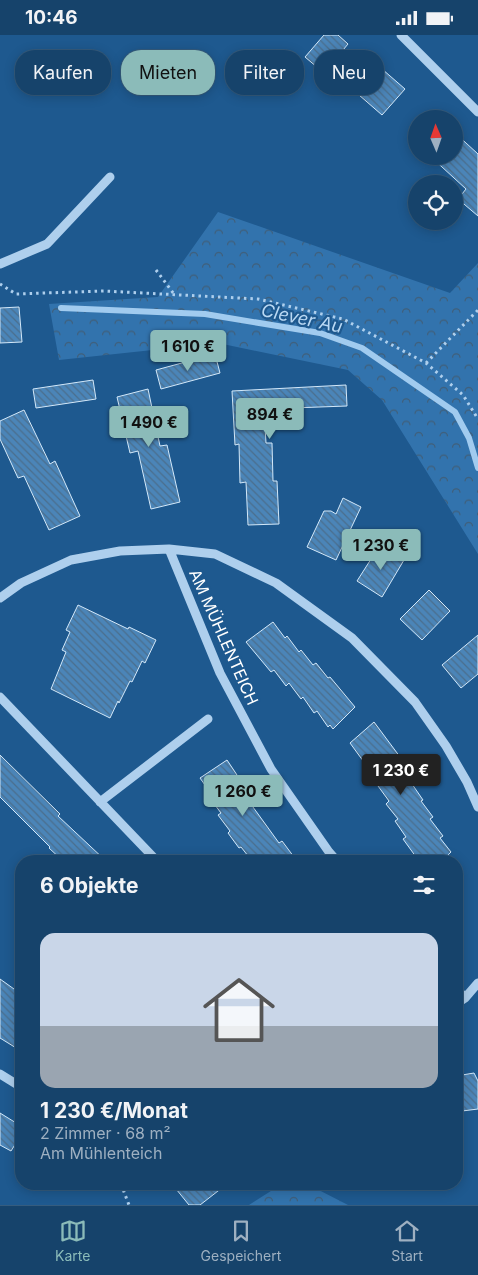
<!DOCTYPE html>
<html lang="de">
<head>
<meta charset="utf-8">
<style>
	body { margin:0; font-family:Inter,sans-serif; background:#1f4a71; color:#f1f3f6; height:100vh; display:flex; flex-direction:column; font-size:19px; white-space:nowrap }
	* { box-sizing:border-box; margin:0 }
	p { font-size:16px; color:#9eb0c1 }
	.icon { flex:none; width:28px; height:28px; fill:none; stroke:currentColor; stroke-width:2; stroke-linecap:round; stroke-linejoin:round }
	.map { position:relative; flex:1; overflow:hidden }
	.panel { position:absolute; left:15px; top:820px; width:448px; height:335px; display:flex; flex-direction:column; background:#16436b; border-radius:20px; box-shadow:0 2px 12px #0003,0 0 0 1px #355c7e }
	.panel>* { flex:none }
	.banner { position:absolute; left:15px; top:15px; width:449px; height:45px; display:flex; gap:10px }
	.needle { width:32px; rotate:358deg }
	.controls { position:absolute; left:408px; top:75px; display:grid; gap:10px }
	.controls a { display:grid; place-items:center; width:55px; height:55px; border-radius:50%; background:#16436b; box-shadow:0 2px 12px #0003,0 0 0 1px #355c7e; font-size:25px }
	.price { position:absolute; translate:-50% -42px; padding:0 11px; border-radius:5px; background:#8bbbb9; color:#111; font-size:16px; line-height:32px; filter:drop-shadow(0 1px 2px #0008) }
	.price::after { content:''; position:absolute; left:50%; top:30px; width:15px; height:11px; margin-left:-8px; background:inherit; clip-path:polygon(0 0,100% 0,50% 100%) }
	.price.active { background:#222; color:#fff }
	ul { padding:0; list-style:none }
	li { display:grid; align-content:center; gap:10px; height:265px; padding:0 25px }
	li+li { border-top:1px solid #355c7e }
	li span { display:grid; place-items:center; height:155px; border-radius:15px; color:#555 }
	li>.icon { margin-inline-start:auto }
	span .icon { width:90px; height:90px; fill:#fffc; stroke-width:1 }
	li b { font-size:21px }
	h2 { display:flex; justify-content:space-between; align-items:center; height:60px; padding:0 25px; font-size:21px }
	.pill { padding:0 18px; border-radius:20px; background:#16436b; box-shadow:0 2px 12px #0003,0 0 0 1px #355c7e; font-size:18px; line-height:45px }
	.pill.active { background:#8bbbb9; color:#111 }
	.status { display:flex; justify-content:space-between; align-items:center; height:35px; padding:0 25px; background:#16436b; direction:ltr }
	.status svg { height:14px; fill:currentColor }
	.dock { display:flex; justify-content:space-around; align-items:center; height:70px; border-top:1px solid #355c7e; background:#16436b; font-size:14px; color:#9eb0c1 }
	.dock a { display:grid; justify-items:center; gap:2px }
	.dock .active { color:#8bbbb9 }
	.map>svg:first-child { display:block }
</style>
</head>
<body>
<div class="status"><b>10:46</b><svg viewBox="0 0 49 12"><path d="M0 12V9h3v3zM5 12V6h3v6zM10 12V3h3v9zM15 12V0h3v12zM26 1h20v11H26zM47 4h2v5h-2z"/></svg></div>
<div class="map">
<svg width="478" height="1170" viewBox="0 0 478 1170">
	<defs>
		<pattern id="park-crowns" width="20" height="18" patternUnits="userSpaceOnUse" patternTransform="scale(1.25)"><rect width="20" height="18" fill="#3273ad"/><path d="M2 6a3 3 0 1 1 6 0M12 15a3 3 0 1 1 6 0" fill="none" stroke="#405e78"/></pattern>
		<pattern id="building-back-hatch" width="6" height="6" patternUnits="userSpaceOnUse" patternTransform="scale(1.25)"><rect width="6" height="6" fill="#4b85b8"/><path d="M-1 5l2 2M0 0l6 6M5-1l2 2" fill="none" stroke="#4b6e8d"/></pattern>
	</defs>
	<rect width="100%" height="100%" fill="#1e598f"/>
	<path fill="url(#park-crowns)" d="M218,177L450,258L478,228V519L382,365L348,335L218,308L59,325L49,269L158,262Z
		M282,1149H307L348,1170H249Z"/>
	<g fill="none" stroke-linecap="round" stroke-linejoin="round">
		<path stroke="#a1cbef" stroke-width="6" d="M61,273L205,279L320,298L362,313L455,377L469,403L478,433"/>
	</g>
	<path fill="url(#building-back-hatch)" stroke="#d3e8f9" d="M324,0H338L348,9L324,38L305,22Z
		M374,27L405,54L382,80L351,53Z
		M454,97L478,119V181L458,164L466,154L430,121H454Z
		M19,272L22,307L0,308V273Z
		M215,319L220,338L161,354L156,335Z
		M93,345L96,364L36,373L33,354Z
		M346,350L347,371L264,374L266,408H272L273,446H277L279,489L248,490L246,447L240,448L239,409L235,410L232,356Z
		M148,354L160,411L167,410L180,467L151,474L138,416L130,418L117,362Z
		M24,375L50,429L55,426L80,481L49,495L24,441L18,443L0,404V386Z
		M343,463L361,472L336,525L307,512L324,476H331L336,479Z
		M380,510L404,525L382,562L357,546Z
		M429,555L450,576L422,605L400,584Z
		M78,570L128,594L129,592L156,605L145,628L142,626L132,647L130,646L119,668L118,666L110,683L51,654L66,617L62,615L70,597L66,595Z
		M273,587L285,603L287,601L299,617L301,615L313,630L316,628L328,643L330,642L355,672L333,694L330,690L328,692L317,676L314,678L303,662L301,664L289,648L286,651L274,635L271,637L246,607Z
		M478,600V639L461,653L442,630Z
		M374,687L406,730L404,732L415,747L412,749L423,765L421,766L433,782L430,784L443,801L440,803L451,817L448,820L453,826H419L403,804L406,802L395,786L398,784L386,769L389,766L378,751L380,749L350,708Z
		M0,720L60,779L58,781L106,826H63L49,813L50,812L0,762Z
		M227,725L249,758L245,761L279,808L282,806L297,826H252L241,812L239,813L228,798L230,796L218,780L221,778L209,762L212,760L200,743Z
		M0,944L21,959V1016L0,1003Z
		M474,1038L478,1046V1074L462,1076L460,1061L456,1062V1041Z
		M0,1078L21,1091V1100L11,1116L0,1110Z
		M172,1149H227L200,1170H189Z"/>
	<g fill="none" stroke-linecap="round" stroke-linejoin="round">
		<path stroke="#aecfed" stroke-width="3" stroke-dasharray="2.5 4" stroke-linecap="butt" d="M156,235L174,259
			M0,249L16,259L104,256L258,264L343,284L426,328L463,360L478,384
			M426,328L478,275
			M121,1149L129,1170"/>
		<path stroke="#aecfed" stroke-width="9" d="M401,0L478,77
			M0,229L47,209L110,142
			M169,514L220,638L271,734L329,817L337,826
			M0,563L21,548L71,525L120,516L169,514L215,519L276,548L352,603L415,667L446,711L467,747L478,772
			M0,662L157,826
			M100,767L208,684
			M456,953L465,963
			M456,969L465,963L478,948
			M0,1039L21,1052"/>
	</g>
	<g text-anchor="middle" dominant-baseline="central" stroke-width="4.5" stroke-linejoin="round" paint-order="stroke">
		<g font-size="16" fill="#fff" stroke="#1e598f">
			<text transform="translate(224 602) rotate(66)">AM MÜHLENTEICH</text>
		</g>
		<g font-size="18" font-style="italic" fill="#bad9f4" stroke="#1e598f">
			<text transform="translate(302 283) rotate(12)">Clever Au</text>
		</g>
	</g>
</svg>
<div class="controls">
<a><svg class="needle" viewBox="-14 -14 28 28"><path d="M0-13l5 13h-10z" fill="#e53935"/><path d="M0 13l5-13h-10z" fill="#9eb0c1"/></svg></a>
<a><svg class="icon" aria-label="locate" viewBox="0 0 24 24"><circle cx="12" cy="12" r="6"/><path d="M12 2v4M12 18v4M2 12h4M18 12h4"/></svg></a>
</div>
<b class="price" style="left:188px;top:337px">1 610 €</b>
<b class="price" style="left:270px;top:405px">894 €</b>
<b class="price" style="left:149px;top:413px">1 490 €</b>
<b class="price" style="left:381px;top:536px">1 230 €</b>
<b class="price active" style="left:401px;top:761px">1 230 €</b>
<b class="price" style="left:243px;top:782px">1 260 €</b>
<div class="banner">
<a class="pill">Kaufen</a>
<a class="pill active">Mieten</a>
<a class="pill">Filter</a>
<a class="pill">Neu</a>
</div>
<section class="panel">
<h2>6 Objekte<svg class="icon" aria-label="filters" viewBox="0 0 24 24"><path d="M4 7h16M4 17h16"/><circle cx="9" cy="7" r="2"/><circle cx="15" cy="17" r="2"/></svg></h2>
<ul>
<li><span style="background:linear-gradient(#c9d6e8 60%,#9aa5b1 0)"><svg class="icon" aria-label="home" viewBox="0 0 24 24"><path d="M3 11l9-7 9 7M6 9v11h12V9"/></svg></span><div><b>1 230 €/Monat</b><p>2 Zimmer · 68 m²</p><p>Am Mühlenteich</p></div></li>
</ul>
</section>
</div>
<nav class="dock">
<a class="active"><svg class="icon" aria-label="map" viewBox="0 0 24 24"><path d="M3 6l6-2 6 2 6-2v14l-6 2-6-2-6 2zM9 4v14M15 6v14"/></svg>Karte</a>
<a><svg class="icon" aria-label="saved" viewBox="0 0 24 24"><path d="M7 4h10v16l-5-4-5 4z"/></svg>Gespeichert</a>
<a><svg class="icon" aria-label="home" viewBox="0 0 24 24"><path d="M3 11l9-7 9 7M6 9v11h12V9"/></svg>Start</a>
</nav>
</body>
</html>
